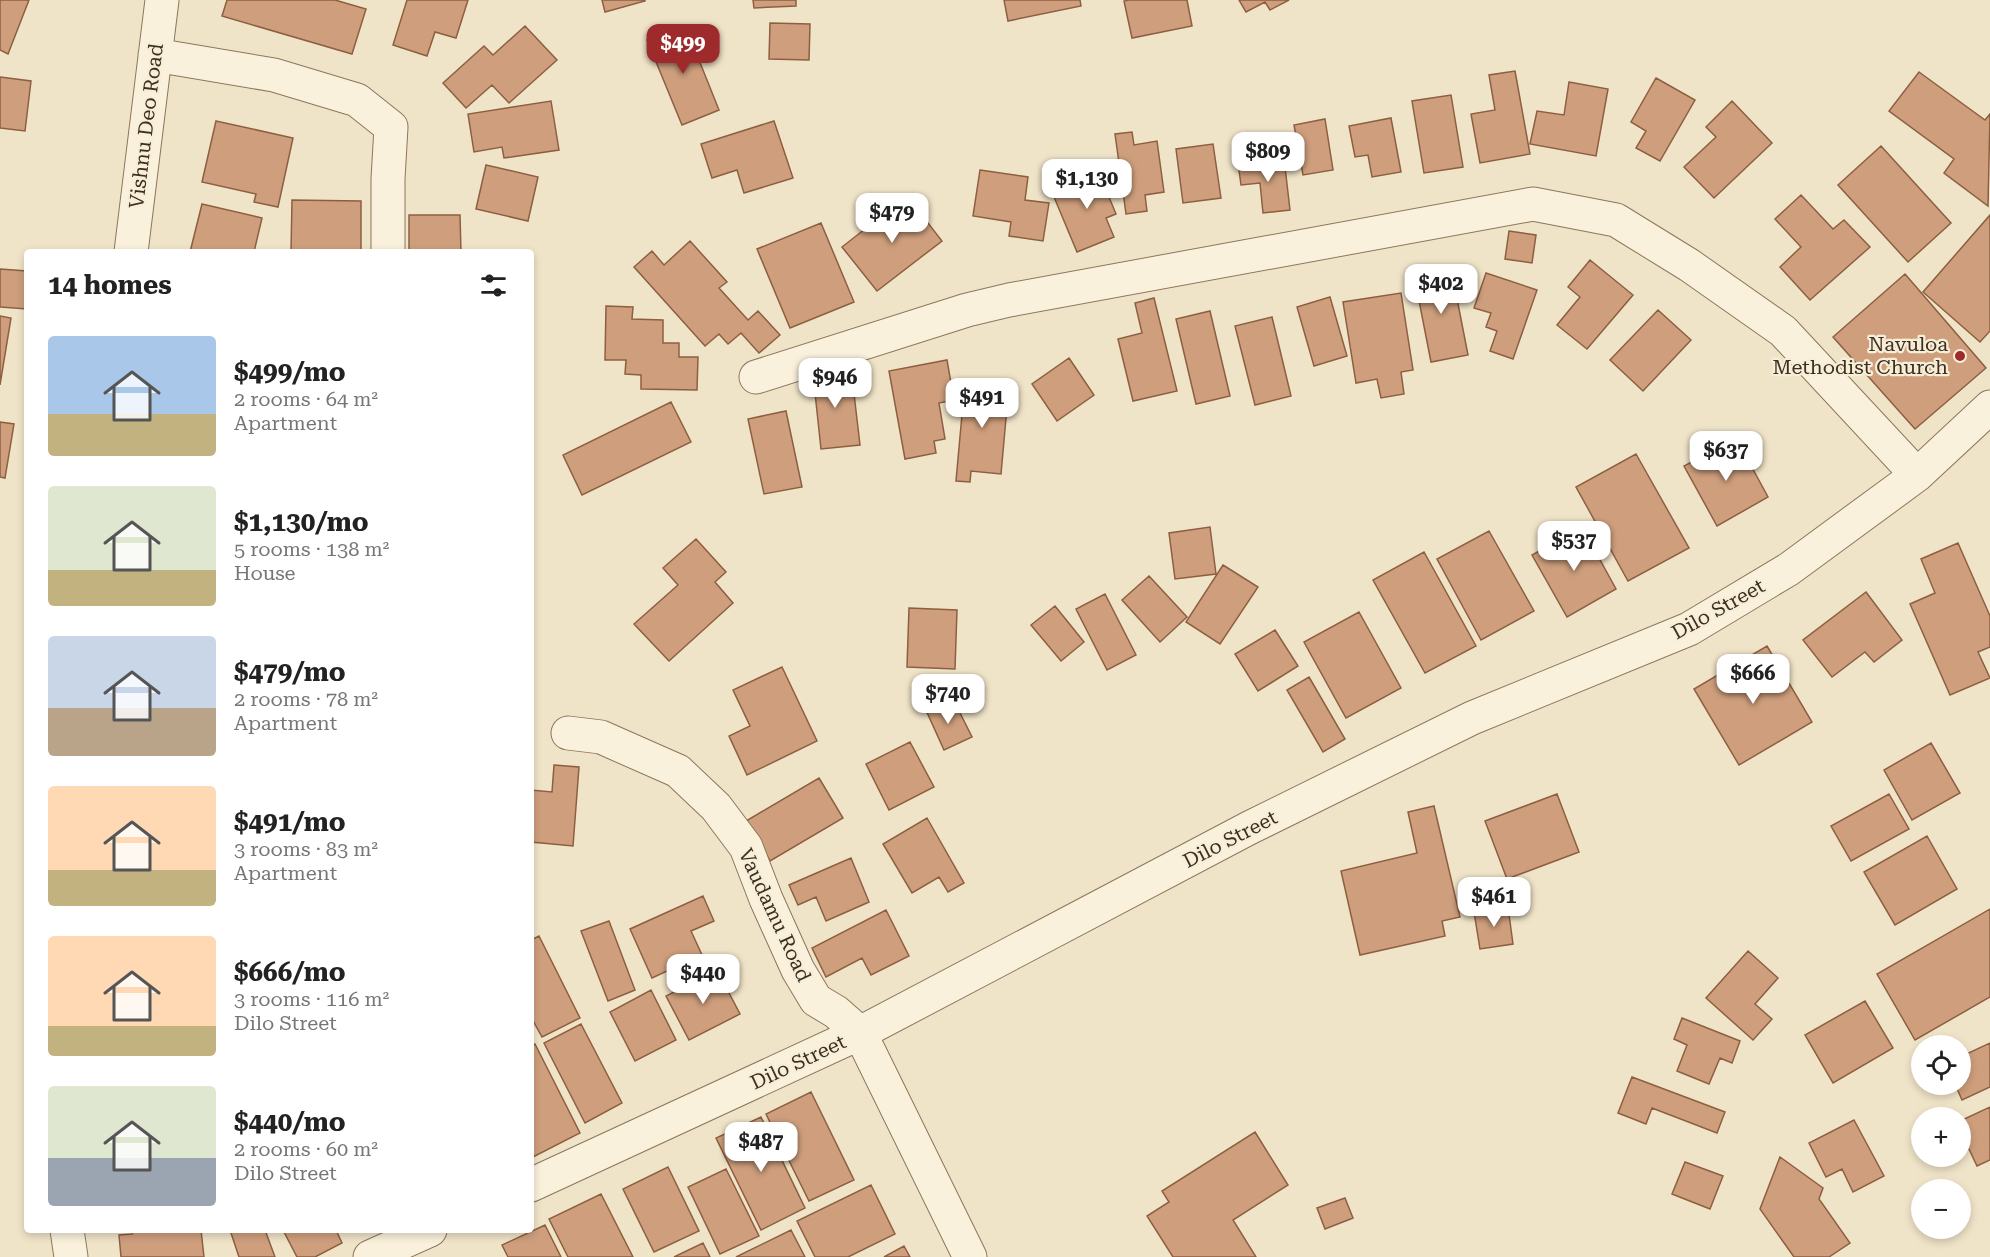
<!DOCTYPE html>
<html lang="en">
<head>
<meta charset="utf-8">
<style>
	body { margin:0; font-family:"Roboto Serif",serif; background:#f6f6f6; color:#222; height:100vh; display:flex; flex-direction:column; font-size:22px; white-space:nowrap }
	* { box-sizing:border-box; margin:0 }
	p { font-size:20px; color:#767676 }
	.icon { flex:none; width:33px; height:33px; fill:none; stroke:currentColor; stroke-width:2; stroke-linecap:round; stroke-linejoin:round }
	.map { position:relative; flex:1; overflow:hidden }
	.panel { position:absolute; left:24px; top:249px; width:510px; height:984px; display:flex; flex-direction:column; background:#fff; border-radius:6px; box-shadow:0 3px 9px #0003 }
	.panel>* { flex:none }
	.controls { position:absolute; left:1911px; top:1035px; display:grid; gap:12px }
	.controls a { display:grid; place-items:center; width:60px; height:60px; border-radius:50%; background:#fff; box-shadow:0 3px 9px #0003; font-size:30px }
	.price { position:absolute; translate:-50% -51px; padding:0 14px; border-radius:12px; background:#fff; color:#222; font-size:20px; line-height:39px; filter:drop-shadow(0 2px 3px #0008) }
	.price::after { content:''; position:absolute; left:50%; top:36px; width:18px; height:14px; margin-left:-9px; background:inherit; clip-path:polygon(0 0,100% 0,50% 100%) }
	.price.active { background:#9e2a2b; color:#fff }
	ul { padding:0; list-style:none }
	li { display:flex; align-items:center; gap:18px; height:150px; padding:0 24px }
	li span { display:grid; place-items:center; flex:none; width:168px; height:120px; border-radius:6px; color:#555 }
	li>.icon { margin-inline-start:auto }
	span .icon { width:72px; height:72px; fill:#fffc; stroke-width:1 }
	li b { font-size:26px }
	h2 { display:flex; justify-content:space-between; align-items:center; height:72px; padding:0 24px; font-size:26px }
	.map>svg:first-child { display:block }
</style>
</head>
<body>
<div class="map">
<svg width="1990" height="1257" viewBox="0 0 1990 1257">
	<rect width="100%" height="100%" fill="#f0e4c8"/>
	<path fill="#cf9f7d" stroke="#8d5f41" stroke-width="1.5" d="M0,0H29L8,54L0,50Z
		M227,0H335L366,9L352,54L222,16Z
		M407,0H468L456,38L435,32L427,56L393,45Z
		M602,0H645V1L605,12Z
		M753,0H796V6L754,8Z
		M1004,0H1080L1081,6L1008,21Z
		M1129,0H1187L1192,26L1132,38L1124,1Z
		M1239,0H1289L1270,10L1265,2L1246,12Z
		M770,23L810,24L809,60L769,59Z
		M685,25L719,110L682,125L647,40Z
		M525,26L557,60L509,103L492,85L466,108L443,83L484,46L493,55Z
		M1515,71L1530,154L1480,163L1471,114L1495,110L1489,75Z
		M1919,72L1985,120L1990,114L1988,206L1944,173L1954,159L1889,111Z
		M0,77L31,81L25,131L0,128Z
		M1656,78L1695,100L1660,161L1636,148L1646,131L1631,122Z
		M1569,82L1608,89L1596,156L1530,144L1537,111L1564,115Z
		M1451,95L1463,167L1424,173L1412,101Z
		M551,101L559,150L504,158L502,147L474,152L468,114Z
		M1732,101L1772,143L1714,198L1684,167L1716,137L1706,127Z
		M1391,118L1401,172L1372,177L1368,155L1355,157L1349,126Z
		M1325,119L1333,170L1303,175L1294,125Z
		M216,121L293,138L278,207L254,202L256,194L202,182Z
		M774,121L793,178L744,193L737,170L712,178L701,144Z
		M1132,132L1134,145L1157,141L1164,192L1145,195L1147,211L1126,214L1115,134Z
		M1213,144L1221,198L1183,203L1176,149Z
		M1881,146L1951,223L1908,262L1838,185Z
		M1284,158L1290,210L1263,213L1260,183L1241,185L1238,163Z
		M1095,163L1116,214L1106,218L1114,237L1077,252L1054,197L1080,187L1074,172Z
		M486,165L538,177L528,221L476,209Z
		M980,170L1028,177L1025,200L1049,203L1043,241L1009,236L1011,222L973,216Z
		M1801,195L1833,229L1844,220L1870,247L1810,300L1780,267L1801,247L1775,219Z
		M907,196L942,241L877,291L842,247Z
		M292,200L361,201V252H291Z
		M202,204L262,218L254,252H190Z
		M409,215H460L461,252H409Z
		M1990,215V331L1980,342L1923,292Z
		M821,223L854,302L790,328L757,249Z
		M1509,231L1536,235L1532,263L1505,259Z
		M690,241L727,282L719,288L748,320L758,311L780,335L759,353L741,333L728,344L719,334L705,346L634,267L652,251L664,265Z
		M1590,260L1633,295L1587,349L1557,325L1580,297L1568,287Z
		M1451,268L1468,355L1431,362L1414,275Z
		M0,269L27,271V309L0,307Z
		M1486,273L1537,290L1513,359L1490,351L1497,331L1486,327L1491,313L1474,308Z
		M1905,274L1986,368L1915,429L1833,337Z
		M1401,293L1413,370L1401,372L1404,394L1381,398L1377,379L1356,383L1343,302Z
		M1330,297L1347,356L1314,366L1297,307Z
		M1154,298L1177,391L1133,401L1118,339L1142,333L1135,303Z
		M606,306L633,307L632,319L663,320V343H679V357H698L697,390L641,389V375L625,374L626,360H605Z
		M1658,310L1691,340L1643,391L1610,360Z
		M1210,311L1230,396L1196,404L1176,319Z
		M0,316L11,318L0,385Z
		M1272,317L1291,396L1255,405L1235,326Z
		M1069,358L1094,395L1057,421L1032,384Z
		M947,360L954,400L939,403L945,439L934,441L936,453L905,459L889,371Z
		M835,362L838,387L853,385L860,445L821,449L812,365Z
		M965,381L1009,385L1001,474L971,471L970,482L956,481Z
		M671,402L691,442L582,495L563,455Z
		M786,411L802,487L764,494L748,419Z
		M0,422L14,424L5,478L0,477Z
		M1736,438L1768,497L1717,526L1684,466Z
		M1636,454L1689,548L1628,581L1576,487Z
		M1210,527L1216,574L1175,579L1169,533Z
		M1582,527L1616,589L1567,617L1532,555Z
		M1489,531L1534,611L1481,640L1437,559Z
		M696,539L726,572L715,582L733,603L669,661L634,624L678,585L663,568Z
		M1958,543L1990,616V647L1978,652L1990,678L1950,695L1910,604L1935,593L1921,559Z
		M1424,552L1476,646L1425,673L1373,580Z
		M1223,565L1258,587L1220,644L1186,622Z
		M1149,576L1187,617L1160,642L1122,600Z
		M1866,592L1902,640L1874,662L1865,652L1832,677L1803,640Z
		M1105,594L1136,655L1107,670L1076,609Z
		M1055,606L1084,642L1061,661L1031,625Z
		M909,608L957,610L955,669L907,667Z
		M1359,612L1401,688L1346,718L1304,642Z
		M1275,630L1298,666L1258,691L1235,654Z
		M1767,646L1812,722L1739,765L1694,689Z
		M782,667L817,741L747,775L729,736L750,726L733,690Z
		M1309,677L1345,739L1323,752L1287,690Z
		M940,700L947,714L958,709L972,737L944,750L925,708Z
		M910,742L934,787L889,810L866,764Z
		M1931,743L1960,793L1912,820L1884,770Z
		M554,765L579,767L573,846L531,842V790L552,792Z
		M819,778L843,818L770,861L746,821Z
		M1557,794L1579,852L1507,879L1485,821Z
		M1889,794L1909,829L1851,861L1831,826Z
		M1434,806L1460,917L1442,921L1445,936L1360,955L1341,871L1417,853L1408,812Z
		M927,818L964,883L948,892L939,877L912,893L883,844Z
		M1927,836L1957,889L1895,925L1864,872Z
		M851,858L869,902L826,921L816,897L798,905L789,885Z
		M703,896L714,921L691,931L702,955L652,978L630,929Z
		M1508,907L1513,944L1480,949L1474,912Z
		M1990,909V997L1915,1040L1877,974Z
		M886,910L909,956L871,975L862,958L826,977L812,948Z
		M609,921L635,990L608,1001L581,931Z
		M539,936L580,1018L542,1037L531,1017V940Z
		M1748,951L1778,978L1755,1004L1772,1019L1753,1040L1706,998Z
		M717,970L740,1014L689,1040L666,996Z
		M651,990L676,1040L635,1061L610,1012Z
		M1865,1001L1893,1048L1833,1083L1805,1035Z
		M1682,1018L1740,1041L1732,1063L1720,1058L1709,1084L1677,1071L1687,1045L1674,1039Z
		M581,1024L622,1103L585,1123L544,1043Z
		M1990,1043V1087L1962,1100L1955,1084H1960V1057Z
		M535,1044L580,1133L531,1158V1046Z
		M1632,1077L1725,1112L1717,1133L1652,1108L1646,1124L1618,1113Z
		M811,1092L854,1180L809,1201L766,1114Z
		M1990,1107V1160L1977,1166L1960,1130V1121Z
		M761,1117L805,1208L761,1230L716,1138Z
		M1854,1120L1884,1176L1853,1192L1842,1169L1826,1177L1809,1143Z
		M1255,1132L1288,1185L1233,1220L1256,1257H1173L1147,1216L1169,1202L1162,1191Z
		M1780,1157L1823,1188L1819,1199L1850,1243L1829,1257H1794L1760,1209Z
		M1685,1162L1723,1176L1710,1209L1672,1194Z
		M668,1167L699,1231L654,1252L623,1189Z
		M726,1169L759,1236L720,1254L688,1187Z
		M871,1185L895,1234L848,1257H815L797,1221Z
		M601,1194L633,1257H568L549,1219Z
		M1345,1198L1353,1218L1325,1229L1317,1208Z
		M545,1225L561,1257H508L502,1245Z
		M132,1230H201L204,1257H121L119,1235L132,1234Z
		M230,1230H265L275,1257H239Z
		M283,1230H336L342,1243L315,1257H297Z
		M791,1230L805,1257H736Z
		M703,1243L710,1257H674Z
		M904,1246L910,1257H884Z"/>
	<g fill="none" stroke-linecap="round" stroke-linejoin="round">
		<defs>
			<path id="minor" d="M155,55L274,75L357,100L391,127L388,179V252
				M131,252L162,0
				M756,377L967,310L1009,300L1533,204L1616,220L1689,265L1783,331L1917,475
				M568,733L601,737L678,771L716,807L746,847L766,899L798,970L816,1000L836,1012L860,1033L970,1257
				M531,1185L860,1033L1249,828L1472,718L1689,629L1789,569L1917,475L1990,407
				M67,1230L71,1257
				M370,1257L430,1230"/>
		</defs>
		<use href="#minor" stroke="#8d765c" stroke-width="35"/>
		<use href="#minor" stroke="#faf1dc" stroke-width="33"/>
	</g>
	<circle fill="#9e2a2b" stroke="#f7eed8" stroke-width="2" cx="1960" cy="356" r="6"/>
	<g text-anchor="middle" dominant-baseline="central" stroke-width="4.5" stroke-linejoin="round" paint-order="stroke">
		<g font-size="20" fill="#3d2e20" stroke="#f7eed8">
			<text transform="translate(146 126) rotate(-83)">Vishnu Deo Road</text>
			<text transform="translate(1718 609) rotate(-29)">Dilo Street</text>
			<text transform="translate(1230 839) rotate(-27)">Dilo Street</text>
			<text transform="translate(775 915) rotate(65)">Vaudamu Road</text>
			<text transform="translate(798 1062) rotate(-25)">Dilo Street</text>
		</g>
		<g font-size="20" fill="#3d2e20" stroke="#f7eed8" text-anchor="end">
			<text x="1948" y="344">Navuloa<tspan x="1948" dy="23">Methodist Church</tspan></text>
		</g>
	</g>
</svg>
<div class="controls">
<a><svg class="icon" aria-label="locate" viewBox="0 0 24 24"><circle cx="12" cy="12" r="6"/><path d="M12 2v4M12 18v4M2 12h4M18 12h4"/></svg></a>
<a>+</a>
<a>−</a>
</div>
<b class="price active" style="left:683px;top:75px">$499</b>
<b class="price" style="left:1268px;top:183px">$809</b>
<b class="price" style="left:1087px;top:210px">$1,130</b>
<b class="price" style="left:892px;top:244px">$479</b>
<b class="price" style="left:1441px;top:315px">$402</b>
<b class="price" style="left:835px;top:409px">$946</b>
<b class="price" style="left:982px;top:429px">$491</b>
<b class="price" style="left:1726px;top:482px">$637</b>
<b class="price" style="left:1574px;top:572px">$537</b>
<b class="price" style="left:1753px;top:705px">$666</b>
<b class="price" style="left:948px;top:725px">$740</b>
<b class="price" style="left:1494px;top:928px">$461</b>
<b class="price" style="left:703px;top:1005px">$440</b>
<b class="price" style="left:761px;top:1173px">$487</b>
<section class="panel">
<h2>14 homes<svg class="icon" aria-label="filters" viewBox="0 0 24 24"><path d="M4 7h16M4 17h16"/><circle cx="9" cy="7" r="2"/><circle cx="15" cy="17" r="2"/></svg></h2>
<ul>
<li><span style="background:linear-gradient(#a9c7e8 65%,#c2b280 0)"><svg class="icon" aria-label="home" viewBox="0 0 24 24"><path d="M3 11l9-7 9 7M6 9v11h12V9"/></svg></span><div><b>$499/mo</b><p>2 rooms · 64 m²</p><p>Apartment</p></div></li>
<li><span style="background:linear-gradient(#dfe7d0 70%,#c2b280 0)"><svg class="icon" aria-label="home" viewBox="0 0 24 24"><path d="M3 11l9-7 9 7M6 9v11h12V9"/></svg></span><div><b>$1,130/mo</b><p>5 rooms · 138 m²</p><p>House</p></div></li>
<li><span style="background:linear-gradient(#c9d6e8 60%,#b9a48a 0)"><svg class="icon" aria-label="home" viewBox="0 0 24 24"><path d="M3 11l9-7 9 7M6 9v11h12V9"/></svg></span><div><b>$479/mo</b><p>2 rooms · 78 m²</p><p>Apartment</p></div></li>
<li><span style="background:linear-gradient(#ffd9b3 70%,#c2b280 0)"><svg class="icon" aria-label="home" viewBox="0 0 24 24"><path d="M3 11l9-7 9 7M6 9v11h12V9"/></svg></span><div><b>$491/mo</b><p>3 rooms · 83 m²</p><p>Apartment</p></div></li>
<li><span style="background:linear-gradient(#ffd9b3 75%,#c2b280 0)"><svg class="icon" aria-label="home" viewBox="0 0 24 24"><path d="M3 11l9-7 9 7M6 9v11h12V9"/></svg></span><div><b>$666/mo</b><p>3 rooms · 116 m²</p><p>Dilo Street</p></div></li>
<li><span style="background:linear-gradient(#dfe7d0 60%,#9aa5b1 0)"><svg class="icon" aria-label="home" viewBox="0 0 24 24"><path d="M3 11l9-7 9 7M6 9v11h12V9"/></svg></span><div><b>$440/mo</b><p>2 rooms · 60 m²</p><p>Dilo Street</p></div></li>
</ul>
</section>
</div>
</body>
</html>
